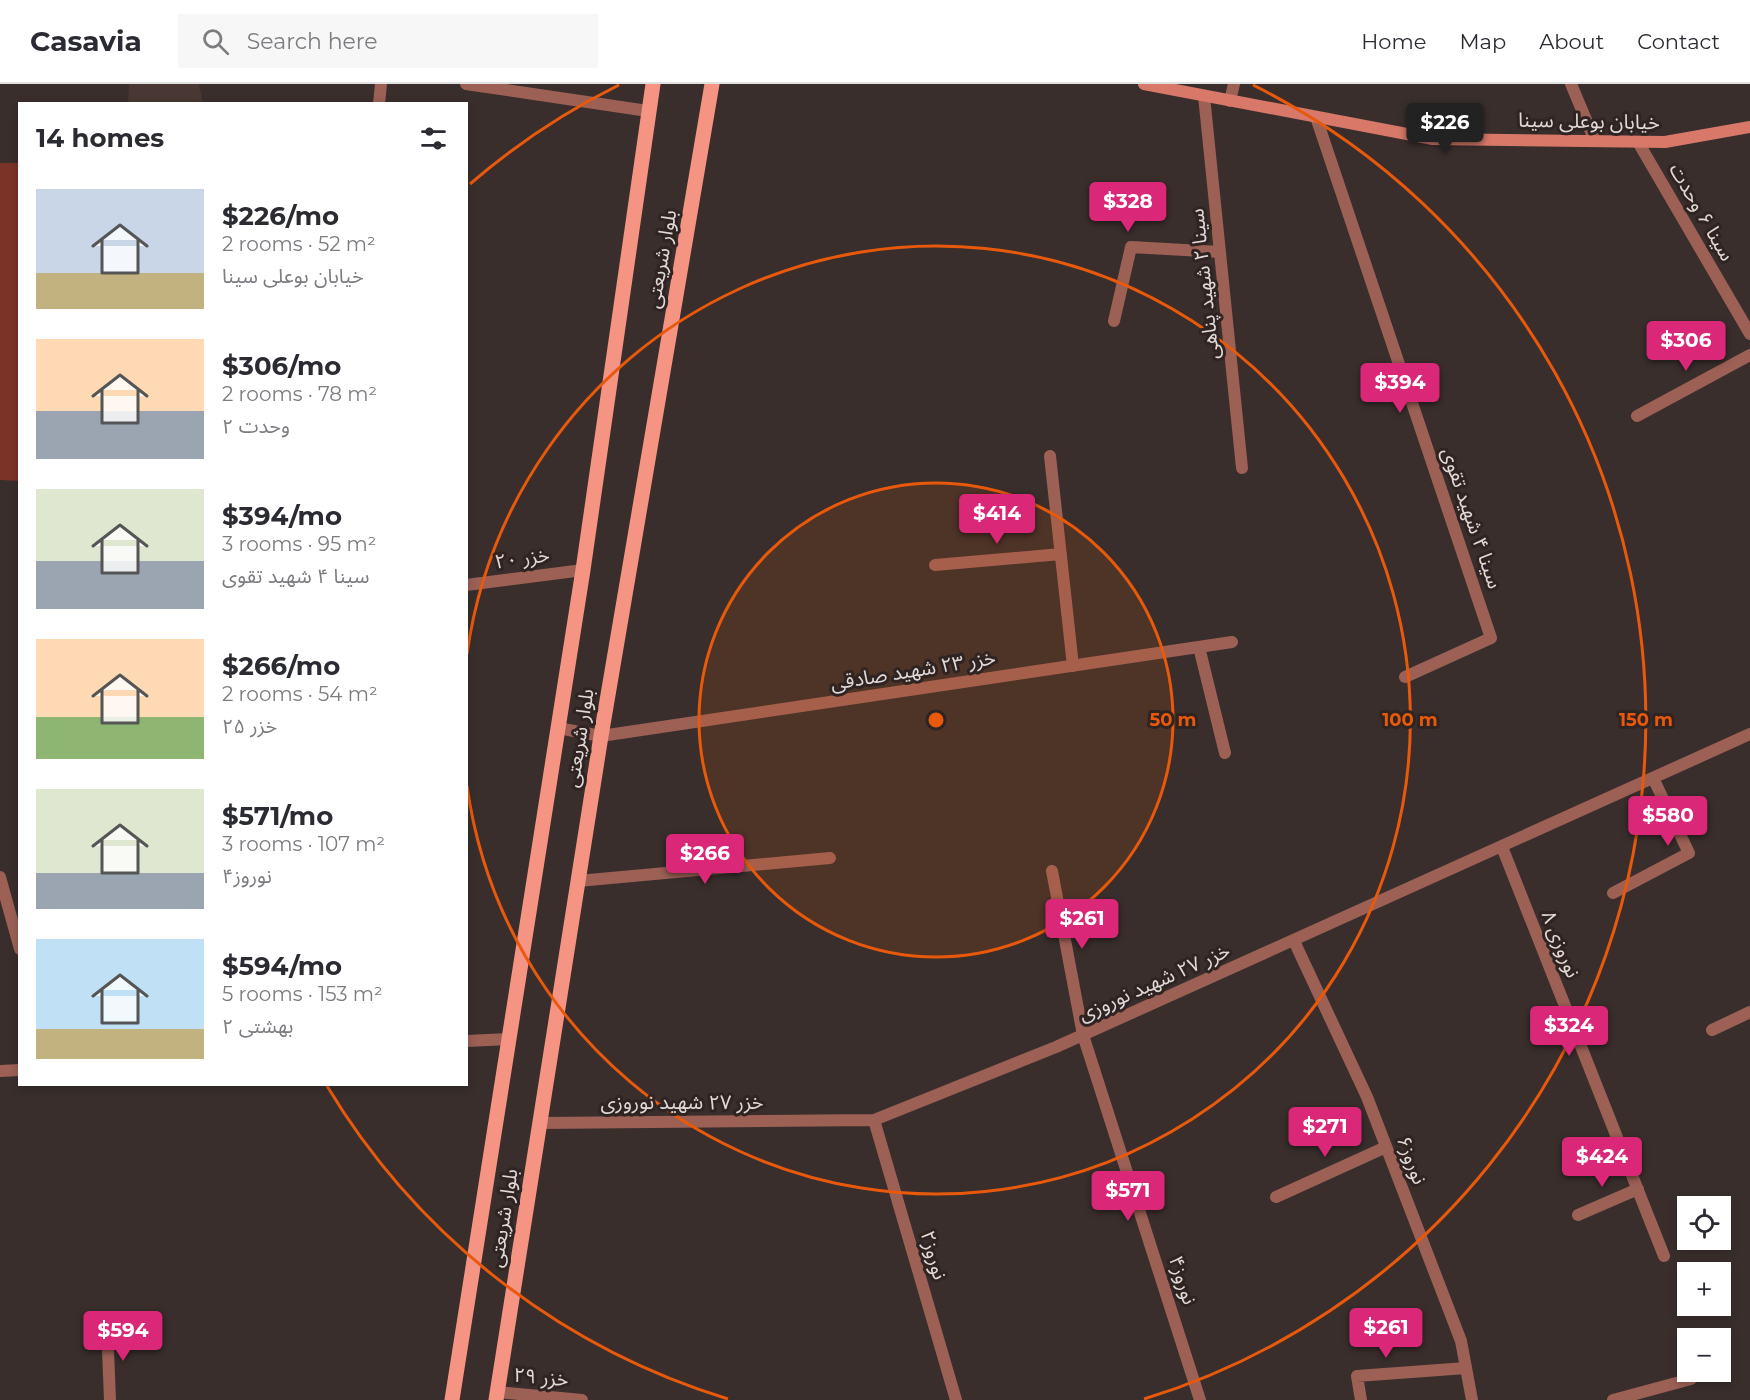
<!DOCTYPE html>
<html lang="en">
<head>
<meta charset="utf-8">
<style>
	body { margin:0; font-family:Montserrat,"Noto Sans Arabic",sans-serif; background:#f7f7f7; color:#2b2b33; height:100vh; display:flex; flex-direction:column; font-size:22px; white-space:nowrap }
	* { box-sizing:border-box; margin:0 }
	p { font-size:20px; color:#7c7c81 }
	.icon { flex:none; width:33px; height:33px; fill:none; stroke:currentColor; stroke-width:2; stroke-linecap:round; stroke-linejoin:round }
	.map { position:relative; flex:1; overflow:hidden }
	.drawer { position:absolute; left:18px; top:18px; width:450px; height:984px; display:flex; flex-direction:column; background:#fff; border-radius:0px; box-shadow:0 3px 9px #0003 }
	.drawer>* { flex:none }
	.tools { position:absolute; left:1677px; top:1112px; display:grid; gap:12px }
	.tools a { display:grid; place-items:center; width:54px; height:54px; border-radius:0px; background:#fff; box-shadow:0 3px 9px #0003; font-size:30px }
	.price { position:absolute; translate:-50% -51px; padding:0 14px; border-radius:6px; background:#db2777; color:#fff; font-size:20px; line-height:39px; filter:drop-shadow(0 2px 3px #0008) }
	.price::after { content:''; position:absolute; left:50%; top:36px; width:18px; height:14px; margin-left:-9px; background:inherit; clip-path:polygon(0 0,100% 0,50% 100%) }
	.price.on { background:#222; color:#fff }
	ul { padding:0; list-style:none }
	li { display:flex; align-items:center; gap:18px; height:150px; padding:0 18px }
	li span { display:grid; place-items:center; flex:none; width:168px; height:120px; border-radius:0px; color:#555 }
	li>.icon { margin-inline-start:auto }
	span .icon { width:72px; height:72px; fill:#fffc; stroke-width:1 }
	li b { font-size:26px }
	h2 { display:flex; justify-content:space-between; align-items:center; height:72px; padding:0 18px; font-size:26px }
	header { display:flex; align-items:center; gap:36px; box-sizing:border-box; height:84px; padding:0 30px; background:#fff; border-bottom:2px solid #e1e1e2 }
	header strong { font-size:28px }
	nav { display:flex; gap:33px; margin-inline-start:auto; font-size:21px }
	.search { width:420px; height:54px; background:#f7f7f7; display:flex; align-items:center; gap:15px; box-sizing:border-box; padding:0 21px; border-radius:0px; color:#7c7c81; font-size:22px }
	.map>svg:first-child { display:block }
</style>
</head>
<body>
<header>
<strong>Casavia</strong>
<div class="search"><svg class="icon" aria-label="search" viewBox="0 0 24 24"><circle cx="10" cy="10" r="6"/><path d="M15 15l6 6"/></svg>Search here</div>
<nav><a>Home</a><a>Map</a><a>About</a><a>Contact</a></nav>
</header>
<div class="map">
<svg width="1750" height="1316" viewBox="0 0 1750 1316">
	<rect width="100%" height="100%" fill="#392e2c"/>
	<path fill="#483733" d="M129,0H199L203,19H128Z"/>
	<path fill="#7b3227" d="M0,79H19V397L0,396Z"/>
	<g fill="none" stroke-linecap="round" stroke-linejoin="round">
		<path stroke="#9c6055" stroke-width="12" d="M466,0L648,27
			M1571,0L1595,57
			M1204,12L1242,384
			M1230,17L1234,0
			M379,20L381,0
			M1316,33L1491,554L1405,593
			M1638,58L1750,250
			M1114,237L1131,163L1220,168
			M1637,332L1750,271
			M1050,372L1073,582
			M935,481L1061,470
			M466,501L583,486
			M1199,563L1225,669
			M558,644L601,652L1232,558
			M1502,763L1664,1172
			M1052,787L1083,951L1200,1316
			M0,793L20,865
			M578,797L830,774
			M1613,809L1689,769L1653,694
			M1294,857L1367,1013L1461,1257L1472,1316
			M1712,946L1750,928
			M466,957L509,955
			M0,987L20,986
			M874,1036L956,1316
			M540,1039L874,1036L1056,963L1750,650
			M1276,1113L1386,1063
			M1578,1131L1638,1105
			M107,1241L110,1316
			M497,1308L582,1316
			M1361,1316L1357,1292L1466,1284
			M1613,1316L1691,1295"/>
		<path stroke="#d77868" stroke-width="12" d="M1144,0L1433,55L1665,58L1750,43"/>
		<path stroke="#f69483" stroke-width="15" d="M452,1316L583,486L653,0
			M496,1316L601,652L712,0"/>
	</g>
	<circle cx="936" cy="636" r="237" fill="#e8590c" fill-opacity=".12"/>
	<g fill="none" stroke="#e8590c" stroke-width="3">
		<circle cx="936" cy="636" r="237"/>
		<path d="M467 570A474 474 0 1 1 467 702"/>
		<path d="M728 1315A710 710 0 0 1 327 1002M470 100A710 710 0 0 1 619 1M1253 1A710 710 0 0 1 1144 1315"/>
	</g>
	<g text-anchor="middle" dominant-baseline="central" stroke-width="6" stroke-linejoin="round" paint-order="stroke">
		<g font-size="20" fill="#e0d9d7" stroke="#2f2422">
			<text transform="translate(1589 37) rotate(1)">خیابان بوعلی سینا</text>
			<text transform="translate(1702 128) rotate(60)">سینا ۶ وحدت</text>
			<text transform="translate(661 175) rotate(-80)">بلوار شریعتی</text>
			<text transform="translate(1204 200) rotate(-96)">سینا ۲ شهید پناهی</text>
			<text transform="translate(1472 434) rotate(71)">سینا ۴ شهید تقوی</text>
			<text transform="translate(522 474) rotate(-8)">خزر ۲۰</text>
			<text transform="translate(913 586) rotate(-9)">خزر ۲۳ شهید صادقی</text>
			<text transform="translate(579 654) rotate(-81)">بلوار شریعتی</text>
			<text transform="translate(1561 860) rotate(68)">نوروزی ۸</text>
			<text transform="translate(1154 898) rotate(-24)">خزر ۲۷ شهید نوروزی</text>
			<text x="682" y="1018">خزر ۲۷ شهید نوروزی</text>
			<text transform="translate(1412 1076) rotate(69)">نوروز۶</text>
			<text transform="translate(503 1134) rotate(-81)">بلوار شریعتی</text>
			<text transform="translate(934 1171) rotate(74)">نوروز۲</text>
			<text transform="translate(1183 1196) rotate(72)">نوروز۴</text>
			<text transform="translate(541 1293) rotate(5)">خزر ۲۹</text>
		</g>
	</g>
	<circle cx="936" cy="636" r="9" fill="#e8590c" stroke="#2f2422" stroke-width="3"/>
	<g font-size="18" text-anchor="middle" font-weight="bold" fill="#e8590c" stroke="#2f2422" stroke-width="6" stroke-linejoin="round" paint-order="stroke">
		<text x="1173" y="642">50 m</text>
		<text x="1410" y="642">100 m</text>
		<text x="1646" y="642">150 m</text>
	</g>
</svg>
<div class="tools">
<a><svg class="icon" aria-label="locate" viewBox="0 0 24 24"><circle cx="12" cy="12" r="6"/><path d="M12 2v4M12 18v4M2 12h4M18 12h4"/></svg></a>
<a>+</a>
<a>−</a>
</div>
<b class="price on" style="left:1445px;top:70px">$226</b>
<b class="price" style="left:1128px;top:149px">$328</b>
<b class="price" style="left:1686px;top:288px">$306</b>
<b class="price" style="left:1400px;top:330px">$394</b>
<b class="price" style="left:997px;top:461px">$414</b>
<b class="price" style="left:1668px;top:763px">$580</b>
<b class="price" style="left:705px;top:801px">$266</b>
<b class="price" style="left:1082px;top:866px">$261</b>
<b class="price" style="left:1569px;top:973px">$324</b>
<b class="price" style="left:1325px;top:1074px">$271</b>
<b class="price" style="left:1602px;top:1104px">$424</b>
<b class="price" style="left:1128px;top:1138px">$571</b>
<b class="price" style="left:1386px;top:1275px">$261</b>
<b class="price" style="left:123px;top:1278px">$594</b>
<section class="drawer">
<h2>14 homes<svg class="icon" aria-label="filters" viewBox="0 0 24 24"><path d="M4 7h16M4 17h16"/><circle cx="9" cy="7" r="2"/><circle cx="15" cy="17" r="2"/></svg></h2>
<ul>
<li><span style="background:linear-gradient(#c9d6e8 70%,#c2b280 0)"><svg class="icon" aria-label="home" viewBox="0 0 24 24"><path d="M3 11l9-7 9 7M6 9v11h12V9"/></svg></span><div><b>$226/mo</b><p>2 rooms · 52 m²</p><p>خیابان بوعلی سینا</p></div></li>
<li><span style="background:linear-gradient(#ffd9b3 60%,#9aa5b1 0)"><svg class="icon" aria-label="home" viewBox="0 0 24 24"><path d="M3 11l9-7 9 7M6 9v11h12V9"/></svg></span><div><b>$306/mo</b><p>2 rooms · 78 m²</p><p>وحدت ۲</p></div></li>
<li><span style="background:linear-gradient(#dfe7d0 60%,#9aa5b1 0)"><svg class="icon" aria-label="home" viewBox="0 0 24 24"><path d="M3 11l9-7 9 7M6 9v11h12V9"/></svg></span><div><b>$394/mo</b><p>3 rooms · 95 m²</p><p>سینا ۴ شهید تقوی</p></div></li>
<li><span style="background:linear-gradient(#ffd9b3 65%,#8fb573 0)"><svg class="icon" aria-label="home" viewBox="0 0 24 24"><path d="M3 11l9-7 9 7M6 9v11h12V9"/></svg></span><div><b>$266/mo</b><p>2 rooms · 54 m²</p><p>خزر ۲۵</p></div></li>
<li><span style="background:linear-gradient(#dfe7d0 70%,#9aa5b1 0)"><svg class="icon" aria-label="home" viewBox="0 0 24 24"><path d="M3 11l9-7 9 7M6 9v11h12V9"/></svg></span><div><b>$571/mo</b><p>3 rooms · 107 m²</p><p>نوروز۴</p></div></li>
<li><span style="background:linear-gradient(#bfe0f5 75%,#c2b280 0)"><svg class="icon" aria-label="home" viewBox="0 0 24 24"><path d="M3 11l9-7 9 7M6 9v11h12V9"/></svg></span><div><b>$594/mo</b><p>5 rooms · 153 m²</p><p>بهشتی ۲</p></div></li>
</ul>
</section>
</div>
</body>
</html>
